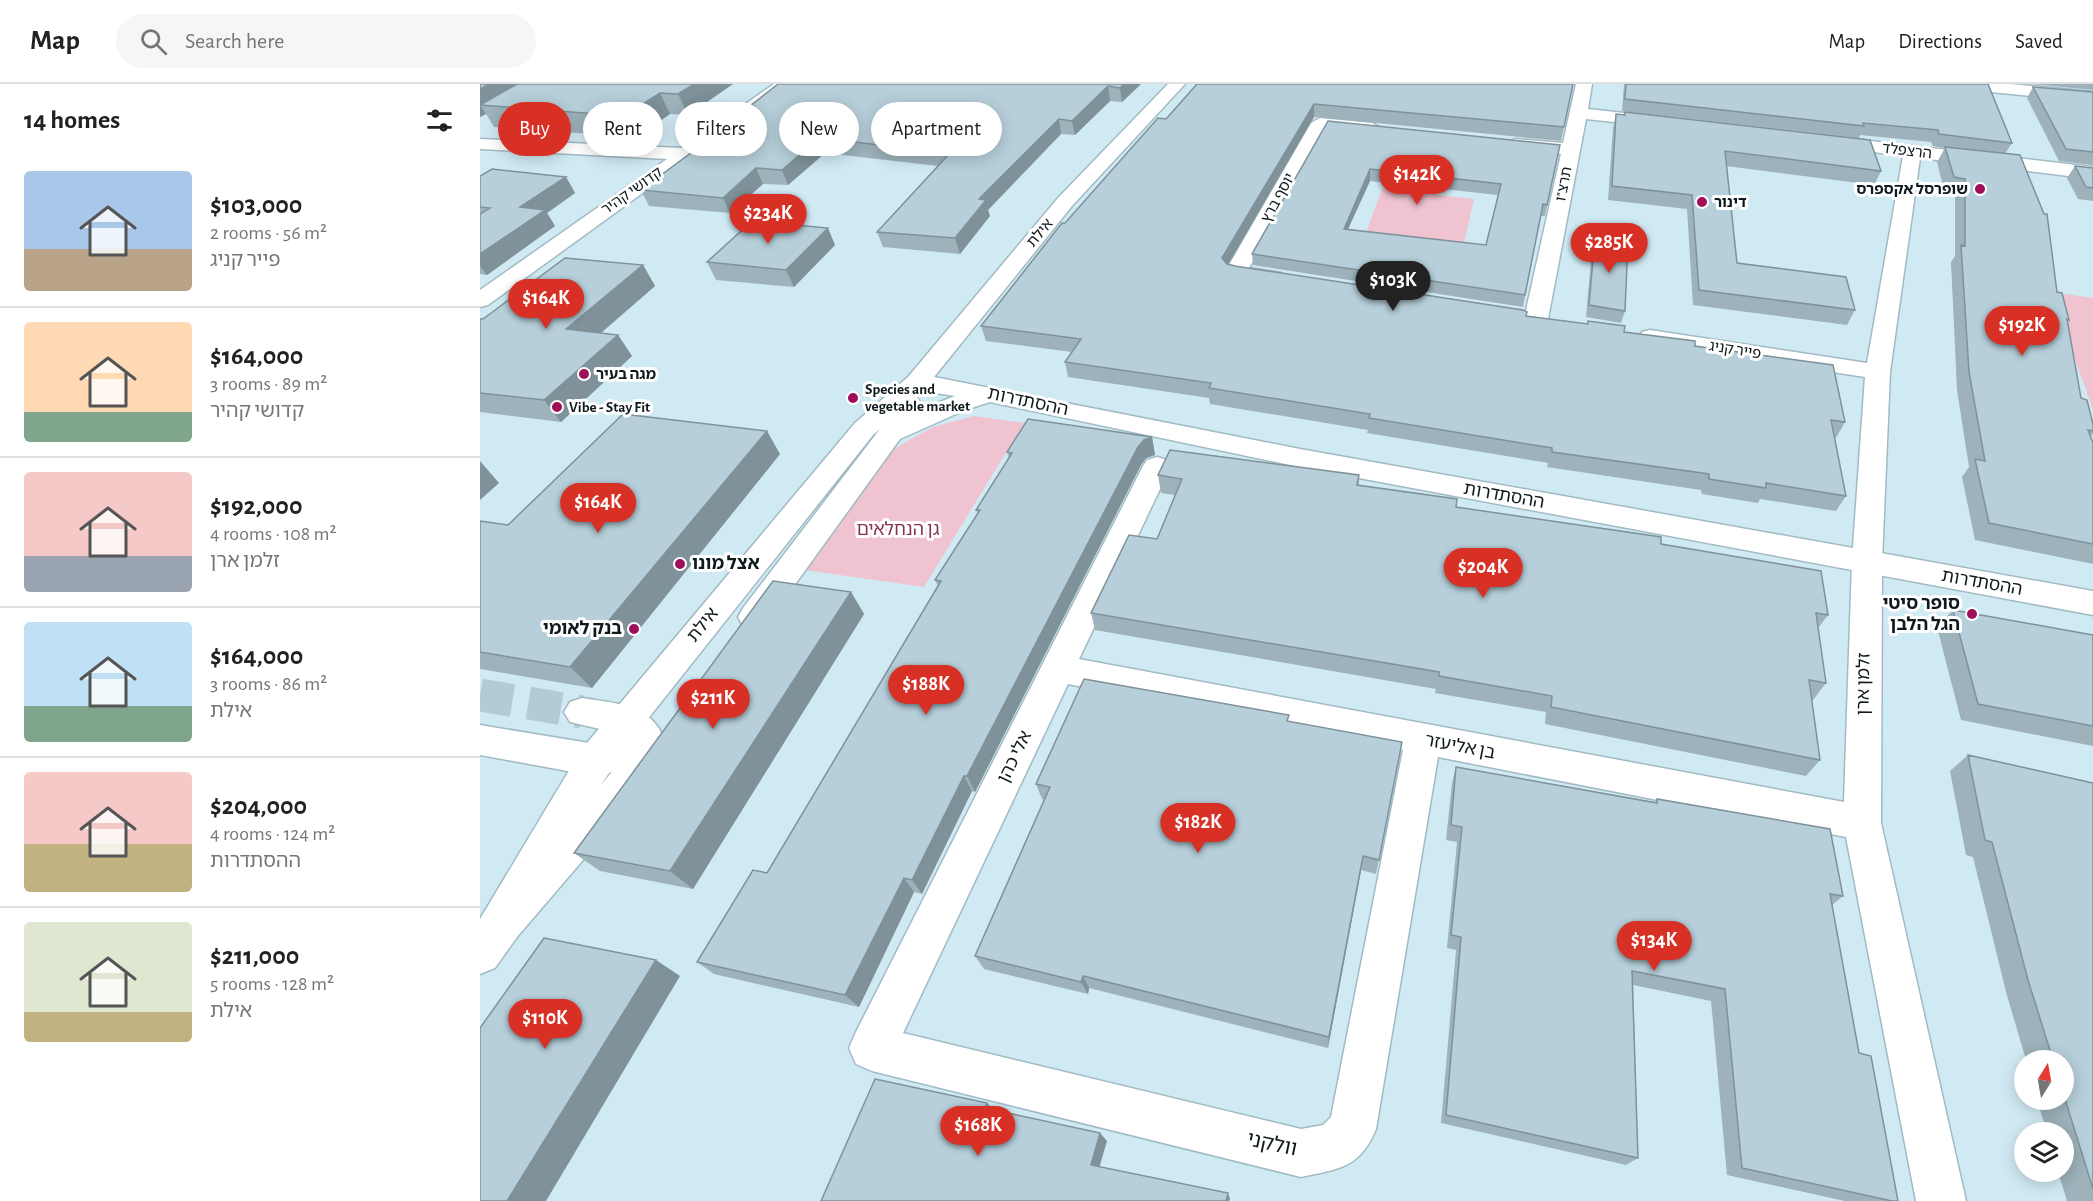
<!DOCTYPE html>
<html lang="en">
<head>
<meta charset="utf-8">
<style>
	body { margin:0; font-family:"Alegreya Sans","Noto Sans Hebrew",sans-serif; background:#f6f6f6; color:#222; height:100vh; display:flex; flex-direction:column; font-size:22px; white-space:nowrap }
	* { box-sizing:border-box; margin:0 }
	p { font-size:20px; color:#767676 }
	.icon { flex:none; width:33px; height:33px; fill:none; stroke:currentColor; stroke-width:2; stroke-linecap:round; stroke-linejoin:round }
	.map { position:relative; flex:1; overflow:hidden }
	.panel { display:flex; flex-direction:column; background:#fff; width:480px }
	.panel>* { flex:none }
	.guide { position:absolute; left:18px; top:18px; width:570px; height:54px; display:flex; gap:12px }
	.needle { width:39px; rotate:11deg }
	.buttons { position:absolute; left:1534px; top:966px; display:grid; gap:12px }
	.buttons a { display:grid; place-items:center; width:60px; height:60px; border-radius:50%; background:#fff; box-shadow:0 3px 15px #0003; font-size:30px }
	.price { position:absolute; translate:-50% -51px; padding:0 14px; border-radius:21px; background:#d93025; color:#fff; font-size:20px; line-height:39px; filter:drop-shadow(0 2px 3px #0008) }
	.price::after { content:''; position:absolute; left:50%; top:36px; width:18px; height:14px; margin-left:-9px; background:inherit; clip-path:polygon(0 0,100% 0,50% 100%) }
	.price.active { background:#222; color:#fff }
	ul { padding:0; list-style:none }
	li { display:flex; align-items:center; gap:18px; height:150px; padding:0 24px }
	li+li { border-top:2px solid #e0e0e0 }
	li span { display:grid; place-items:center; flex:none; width:168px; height:120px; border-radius:6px; color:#555 }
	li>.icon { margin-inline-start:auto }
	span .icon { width:72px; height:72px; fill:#fffc; stroke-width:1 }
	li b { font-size:26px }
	h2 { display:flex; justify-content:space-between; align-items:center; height:72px; padding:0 24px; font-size:26px }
	.tag { padding:0 21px; border-radius:27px; background:#fff; box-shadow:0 3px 15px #0003; font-size:21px; line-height:54px }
	.tag.active { background:#d93025; color:#fff }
	header { display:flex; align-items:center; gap:36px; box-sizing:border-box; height:84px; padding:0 30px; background:#fff; border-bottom:2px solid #e0e0e0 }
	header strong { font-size:28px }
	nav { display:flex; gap:33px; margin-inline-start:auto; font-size:21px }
	.search { width:420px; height:54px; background:#f6f6f6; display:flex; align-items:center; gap:15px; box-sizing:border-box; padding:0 21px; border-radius:33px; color:#767676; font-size:22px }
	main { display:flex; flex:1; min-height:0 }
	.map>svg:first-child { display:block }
</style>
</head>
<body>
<header>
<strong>Map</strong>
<div class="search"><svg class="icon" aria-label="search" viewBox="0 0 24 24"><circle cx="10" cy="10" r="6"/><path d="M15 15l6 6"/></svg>Search here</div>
<nav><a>Map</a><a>Directions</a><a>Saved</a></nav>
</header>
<main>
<section class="panel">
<h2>14 homes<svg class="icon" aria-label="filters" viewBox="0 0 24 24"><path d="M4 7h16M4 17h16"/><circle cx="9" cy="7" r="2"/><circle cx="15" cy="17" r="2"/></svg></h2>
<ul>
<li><span style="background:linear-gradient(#a9c7e8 65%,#b9a48a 0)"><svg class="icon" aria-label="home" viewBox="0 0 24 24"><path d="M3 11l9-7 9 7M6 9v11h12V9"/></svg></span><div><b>$103,000</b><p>2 rooms · 56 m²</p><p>פייר קניג</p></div></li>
<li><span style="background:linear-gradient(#ffd9b3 75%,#7fa58c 0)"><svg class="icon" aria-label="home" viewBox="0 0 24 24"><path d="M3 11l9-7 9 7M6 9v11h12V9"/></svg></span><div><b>$164,000</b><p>3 rooms · 89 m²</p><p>קדושי קהיר</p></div></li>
<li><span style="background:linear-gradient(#f6c9c9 70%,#9aa5b1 0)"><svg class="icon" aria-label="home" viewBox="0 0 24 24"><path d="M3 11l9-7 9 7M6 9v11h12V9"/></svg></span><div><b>$192,000</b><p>4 rooms · 108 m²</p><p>זלמן ארן</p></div></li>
<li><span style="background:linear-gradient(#bfe0f5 70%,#7fa58c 0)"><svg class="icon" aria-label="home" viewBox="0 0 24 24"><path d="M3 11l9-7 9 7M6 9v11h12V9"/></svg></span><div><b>$164,000</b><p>3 rooms · 86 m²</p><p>אילת</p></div></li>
<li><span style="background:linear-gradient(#f6c9c9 60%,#c2b280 0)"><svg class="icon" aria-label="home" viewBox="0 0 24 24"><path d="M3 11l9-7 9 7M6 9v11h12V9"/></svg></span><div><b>$204,000</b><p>4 rooms · 124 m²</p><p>ההסתדרות</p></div></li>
<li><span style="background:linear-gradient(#dfe7d0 75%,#c2b280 0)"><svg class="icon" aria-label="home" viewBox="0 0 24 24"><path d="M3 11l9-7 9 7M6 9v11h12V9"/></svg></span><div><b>$211,000</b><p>5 rooms · 128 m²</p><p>אילת</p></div></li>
</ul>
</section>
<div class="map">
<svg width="1613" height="1117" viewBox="0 0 1613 1117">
	<rect width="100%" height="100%" fill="#d0eaf4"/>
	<path fill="#f0c3d1" d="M902,105L994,115L983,163L885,152Z
		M1571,208L1613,214V326Z
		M494,332L544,339L444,503L324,486L410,367L453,343Z"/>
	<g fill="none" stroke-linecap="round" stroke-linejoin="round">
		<path stroke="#b3cbd4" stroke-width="33" stroke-dasharray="33 16" stroke-linecap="butt" d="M0,611L102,628"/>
		<defs>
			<path id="street" d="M294,0H313L8,221L0,223V206L187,75L0,65V55L202,64Z
				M1096,0H1112L1108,25L1180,33L1189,38L1180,43L1106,35L1068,235L1064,240H1048L1044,235L1081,70L1035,65L1026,60L1035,55L1083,59Z
				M1472,0H1531L1613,8V18L1480,5Z
				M840,34L892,39L901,44L892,49L846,45L769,184L801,189L804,194L801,199L793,201L748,193L745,188L831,39Z
				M1348,52L1613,83V95L1440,74L1410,288L1402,477L1401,739L1486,1117H1436L1366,753L958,673L896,1045C880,1084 859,1085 821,1093L392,987L376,980L369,964L376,948L663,382L667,376L677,373L687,376L691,382L599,575L1364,718L1372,477L1385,293L1170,260L1162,258L1158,253L1162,248L1170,246L1387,279L1423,72L1342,61L1339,57L1342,53ZM588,600L923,666L851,1033L843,1041L821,1045L423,949Z
				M102,614C132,619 167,619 182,650L189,652L194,663L189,674L115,692L0,671V641L115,660L143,654L137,649L90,638L84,628L90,618Z"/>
			<path id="secondary" d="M688,0H705L592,122L454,293L820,365L1613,507V531L820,383L510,318L485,326L420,355L285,542L274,545L263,542L258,533L263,524L400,345L393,351L159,646L120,702C137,683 148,660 175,670L180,681L175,692L37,853L15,884L0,890V835L102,665L375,339L428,293L578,114ZM442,307L475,312L435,328L440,318L436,312Z"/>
		</defs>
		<use href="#street" stroke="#a1bac4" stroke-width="3"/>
		<use href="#secondary" stroke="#a1bac4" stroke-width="3"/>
		<use href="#street" fill="#fff" fill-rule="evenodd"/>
		<use href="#secondary" fill="#fff" fill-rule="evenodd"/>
	</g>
	<path fill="#9db2bb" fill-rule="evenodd" d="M0,0H253L208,31L190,30L156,53L14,43L6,30L0,33Z
		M661,0L642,18L630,17L595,51L581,50L508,126L510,132L480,170L403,163L397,148L458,82L345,69L308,101L283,100L250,129L169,122L161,106L271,25L270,22Z
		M717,0H1093L1081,57L834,33L748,181L1046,232L1107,240L1108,237L1144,248L1215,262L1365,338L1356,354L1354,353L1366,412L1356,427L1280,415L1278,419L1222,410L1221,406L1067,383L1068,379L887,349L888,346L730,320L729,314L588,293L585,278L592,268L506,257L501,242L585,139L686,35Z
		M1144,0H1508L1532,59L1525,70L1577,208L1589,236L1587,238L1601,314L1613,340V350L1611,352L1613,359V480L1495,456L1482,393L1489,383L1477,306L1471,178L1475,172V111L1465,110L1457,78L1465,64L1453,62L1451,58L1380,51L1379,54L1142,27Z
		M1553,0H1613V6Z
		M1553,3L1613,8V81L1579,77L1547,14Z
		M1145,28L1401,87L1394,101L1246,82L1257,179L1375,226L1367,241L1213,221L1207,125L1128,116L1133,44L1136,30L1144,31Z
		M848,37L1080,61L1065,132H1061L1043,223L773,181L772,170ZM890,97L1018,111L1006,161L868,145Z
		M1595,82L1613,84V117L1598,115L1587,94Z
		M0,92L86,93L95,109L67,129L75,142L7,191L0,190Z
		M1115,153L1145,227L1141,239L1106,233L1112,165Z
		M355,161L314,203L236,196L227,178Z
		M163,181L175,202L121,249L138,251L152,272L81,338L0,328V235H3Z
		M672,353L675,371L666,374L661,381L495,708L492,707L442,810L434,808L379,923L234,890L217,878L287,789L458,502L455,496L498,430L496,426L529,374L527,368Z
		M300,370L112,604L0,585V437L28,441Z
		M678,391H879V401L976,423L1181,460L1348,531L1338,544L1346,599L1333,616H1332L1340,676L1326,692L1065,640L1066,628L955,609L956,605L615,546L611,529L677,455L695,411L681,409Z
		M371,508L384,530L213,805L120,787L94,769Z
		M1473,526L1613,551V662L1481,636L1457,543Z
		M809,638L922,658L896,790L881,786L848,964L609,904L608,910L504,885L495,872L564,716L562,715L556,700Z
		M1488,671L1613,699V1117H1587L1578,1088H1584V1048H1567L1557,1016H1584V976H1546L1526,908L1493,773L1486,771L1470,687Z
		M976,683L1175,718L1177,715L1363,812L1352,821L1379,969L1418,1117H1365L1247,1091L1231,917L1153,901L1158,1074L1146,1081L961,1039L976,866L967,864L977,758L966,756L972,699Z"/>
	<path fill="#7f9199" d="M9,0H57L0,21L6,30L0,33V5Z
		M214,0H253L208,31L198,10Z
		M644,0H661L642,18L640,4Z
		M628,2L630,17L595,51L592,37Z
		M180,9L190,30L156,53L144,32Z
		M834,20V33L743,189L742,174Z
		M579,35L581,50L508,126L510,132L480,170L475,154L499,115Z
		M339,54L345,69L308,101L302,86Z
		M276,84L283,100L250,129L243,114Z
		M890,85V97L863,156L864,145Z
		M86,93L95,109L67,129L75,142L7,191L0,182V170L40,123Z
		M348,144L355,161L314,203L306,186Z
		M163,181L175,202L100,267L86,245Z
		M138,251L152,272L81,338L64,316Z
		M287,347L300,370L112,604L90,583Z
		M672,353L675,371L666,374L661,381L495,708L487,692L658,363L664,356Z
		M0,377L19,399L0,416Z
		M371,508L384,530L213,805L190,787Z
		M484,692L492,707L442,810L432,796Z
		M883,772L881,786L848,964L849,953Z
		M424,794L434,808L379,923L365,911Z
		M176,876L200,892L66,1117H27Z
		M603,892L609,904L608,910L601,898Z
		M507,1019L516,1028L505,1024Z
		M620,1049L627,1057L618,1088L611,1081Z
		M748,1109L750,1115L749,1117H746Z"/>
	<path fill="#b6cfda" stroke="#7f9199" stroke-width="1.5" fill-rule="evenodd" d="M0,0H9L0,5Z
		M37,0H214L198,10L180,9L144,32L0,21Z
		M298,0H644L640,4L628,2L592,37L579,35L499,115L506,116L475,154L397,148L470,69L339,54L302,86L276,84L243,114L161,106L274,22H270Z
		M717,0H1093L1084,43L834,20L742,174L747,180L755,182L1043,226L1047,228L1046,232L1108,240V237L1145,242L1144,248L1215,257V262L1353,281L1365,338L1351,336L1366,412L1286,399V404L1229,395V390L1072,368V364L889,334L890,330L729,304L731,299L585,278L601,255L501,242L582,139H585L678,34L686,35Z
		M1146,0H1508L1532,59L1459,50L1458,46L1383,39L1384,42L1145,15Z
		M1553,3L1613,8V68L1586,65Z
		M1145,28L1390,56L1401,87L1245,67L1257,179L1366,193L1375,226L1219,206L1212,111L1132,102L1136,30L1145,31Z
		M848,37L1080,61L1067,121L1063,120L1045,211L772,170ZM890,85L1021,100L1006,161L864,145Z
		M1465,63L1540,71L1564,130H1567L1577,208L1582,209L1589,236L1587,235L1601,314L1607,316L1613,340V347L1608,346L1613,359V460L1509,439L1495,375L1505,377L1489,288L1481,161L1485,162V95L1474,93Z
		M1595,82L1613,84V104L1606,103Z
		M12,85L86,93L40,123L65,126L0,170V130L10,124L0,123V92Z
		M272,137L348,144L306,186L227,178Z
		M1115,153L1148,157L1145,227L1109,221Z
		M85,174L163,181L86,245L138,251L64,316L0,309V235H3Z
		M143,330L287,347L90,583L0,568V437L28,441Z
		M548,335L672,353L664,356L658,363L487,692H484L432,796L424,794L365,911L217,878L273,786L287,789L461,497L455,496L500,426H496L532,369L527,368Z
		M690,366L879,391L877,401L977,415L976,423L1181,453V460L1341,487L1348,531L1336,529L1346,599L1329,596L1340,676L1071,623L1072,612L959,592V588L611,529L649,451L677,455L702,395L678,391Z
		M293,497L371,508L190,787L94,769Z
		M1473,526L1613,551V642L1498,620Z
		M604,595L809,631L807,637L922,658L899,776L883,772L849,953L603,892L601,898L495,872L570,703L556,700Z
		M1488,671L1613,699V1105L1584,1012V976H1573L1548,896L1512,758L1505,756Z
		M976,683L1177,719V715L1350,745L1363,812L1350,810L1379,969L1391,972L1418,1117H1412L1262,1084L1245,905L1152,887L1158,1074L966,1031L981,853L971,851L982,743L971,741Z
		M64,854L176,876L27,1117H0V944Z
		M395,995L507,1019L505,1024L620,1049L611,1081L748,1109L746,1117H341Z"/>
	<g fill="#9e0e59" stroke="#fff" stroke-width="2">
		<circle cx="1500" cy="105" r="6"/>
		<circle cx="1222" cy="118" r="6"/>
		<circle cx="104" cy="290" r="6"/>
		<circle cx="373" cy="314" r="6"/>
		<circle cx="77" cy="323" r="6"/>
		<circle cx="200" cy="480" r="6"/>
		<circle cx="1492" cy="530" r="6"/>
		<circle cx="154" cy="545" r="6"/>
	</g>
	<g text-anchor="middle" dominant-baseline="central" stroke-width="6" stroke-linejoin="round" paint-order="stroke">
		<g font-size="15" fill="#101a1d" stroke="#fff">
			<text transform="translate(1427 67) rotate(7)">הרצפלד</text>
			<text transform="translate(1084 100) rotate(-79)">תרצ"ו</text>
			<text transform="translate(152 107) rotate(-35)">קדושי קהיר</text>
			<text transform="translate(798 114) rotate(-61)">יוסף ברץ</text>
			<text transform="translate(560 149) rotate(-50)">אילת</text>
			<text transform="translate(1255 266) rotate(9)">פייר קניג</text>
		</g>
		<g font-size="15" font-weight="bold" fill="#101a1d" stroke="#fff" text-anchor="start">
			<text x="1488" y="105" text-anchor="end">שופרסל אקספרס</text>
			<text x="1234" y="118">דינור</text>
			<text x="116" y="290">מגה בעיר</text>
			<text x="385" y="305">Species and<tspan x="385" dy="17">vegetable market</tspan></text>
			<text x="89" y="323">Vibe - Stay Fit</text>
		</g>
		<g font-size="18" fill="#101a1d" stroke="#fff">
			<text transform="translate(548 318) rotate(12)">ההסתדרות</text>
			<text transform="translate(1024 412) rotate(10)">ההסתדרות</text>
			<text transform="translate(1502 499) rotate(10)">ההסתדרות</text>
			<text transform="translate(223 541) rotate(-51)">אילת</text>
			<text transform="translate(1384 600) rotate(-89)">זלמן ארן</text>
			<text transform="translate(980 663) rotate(11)">בן אליעזר</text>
			<text transform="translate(535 673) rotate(-64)">אלי כהן</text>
		</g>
		<g font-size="18" fill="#853355" stroke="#fff">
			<text x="418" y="446">גן הנחלאים</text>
		</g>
		<g font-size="18" font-weight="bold" fill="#101a1d" stroke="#fff" text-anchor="end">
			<text x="212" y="480" text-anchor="start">אצל מונו</text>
			<text x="1480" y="520">סופר סיטי<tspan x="1480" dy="21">הגל הלבן</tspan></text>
			<text x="142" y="545">בנק לאומי</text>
		</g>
		<g font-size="21" fill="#101a1d" stroke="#fff">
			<text transform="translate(792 1060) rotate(12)">וולקני</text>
		</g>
	</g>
</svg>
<div class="buttons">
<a><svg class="needle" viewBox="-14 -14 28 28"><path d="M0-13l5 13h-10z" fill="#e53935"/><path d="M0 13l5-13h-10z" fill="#767676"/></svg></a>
<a><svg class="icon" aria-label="layers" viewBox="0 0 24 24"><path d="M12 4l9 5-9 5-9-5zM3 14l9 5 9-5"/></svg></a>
</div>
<b class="price" style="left:937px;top:122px">$142K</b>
<b class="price" style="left:288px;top:161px">$234K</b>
<b class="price" style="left:1129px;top:190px">$285K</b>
<b class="price active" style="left:913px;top:228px">$103K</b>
<b class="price" style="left:66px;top:246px">$164K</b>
<b class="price" style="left:1542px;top:273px">$192K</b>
<b class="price" style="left:118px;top:450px">$164K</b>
<b class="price" style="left:1003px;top:515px">$204K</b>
<b class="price" style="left:446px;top:632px">$188K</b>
<b class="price" style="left:233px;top:646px">$211K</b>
<b class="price" style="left:718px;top:770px">$182K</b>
<b class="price" style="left:1174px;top:888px">$134K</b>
<b class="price" style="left:65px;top:966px">$110K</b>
<b class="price" style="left:498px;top:1073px">$168K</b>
<div class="guide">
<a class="tag active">Buy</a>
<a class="tag">Rent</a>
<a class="tag">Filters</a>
<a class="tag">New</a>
<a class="tag">Apartment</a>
</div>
</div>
</main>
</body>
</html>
